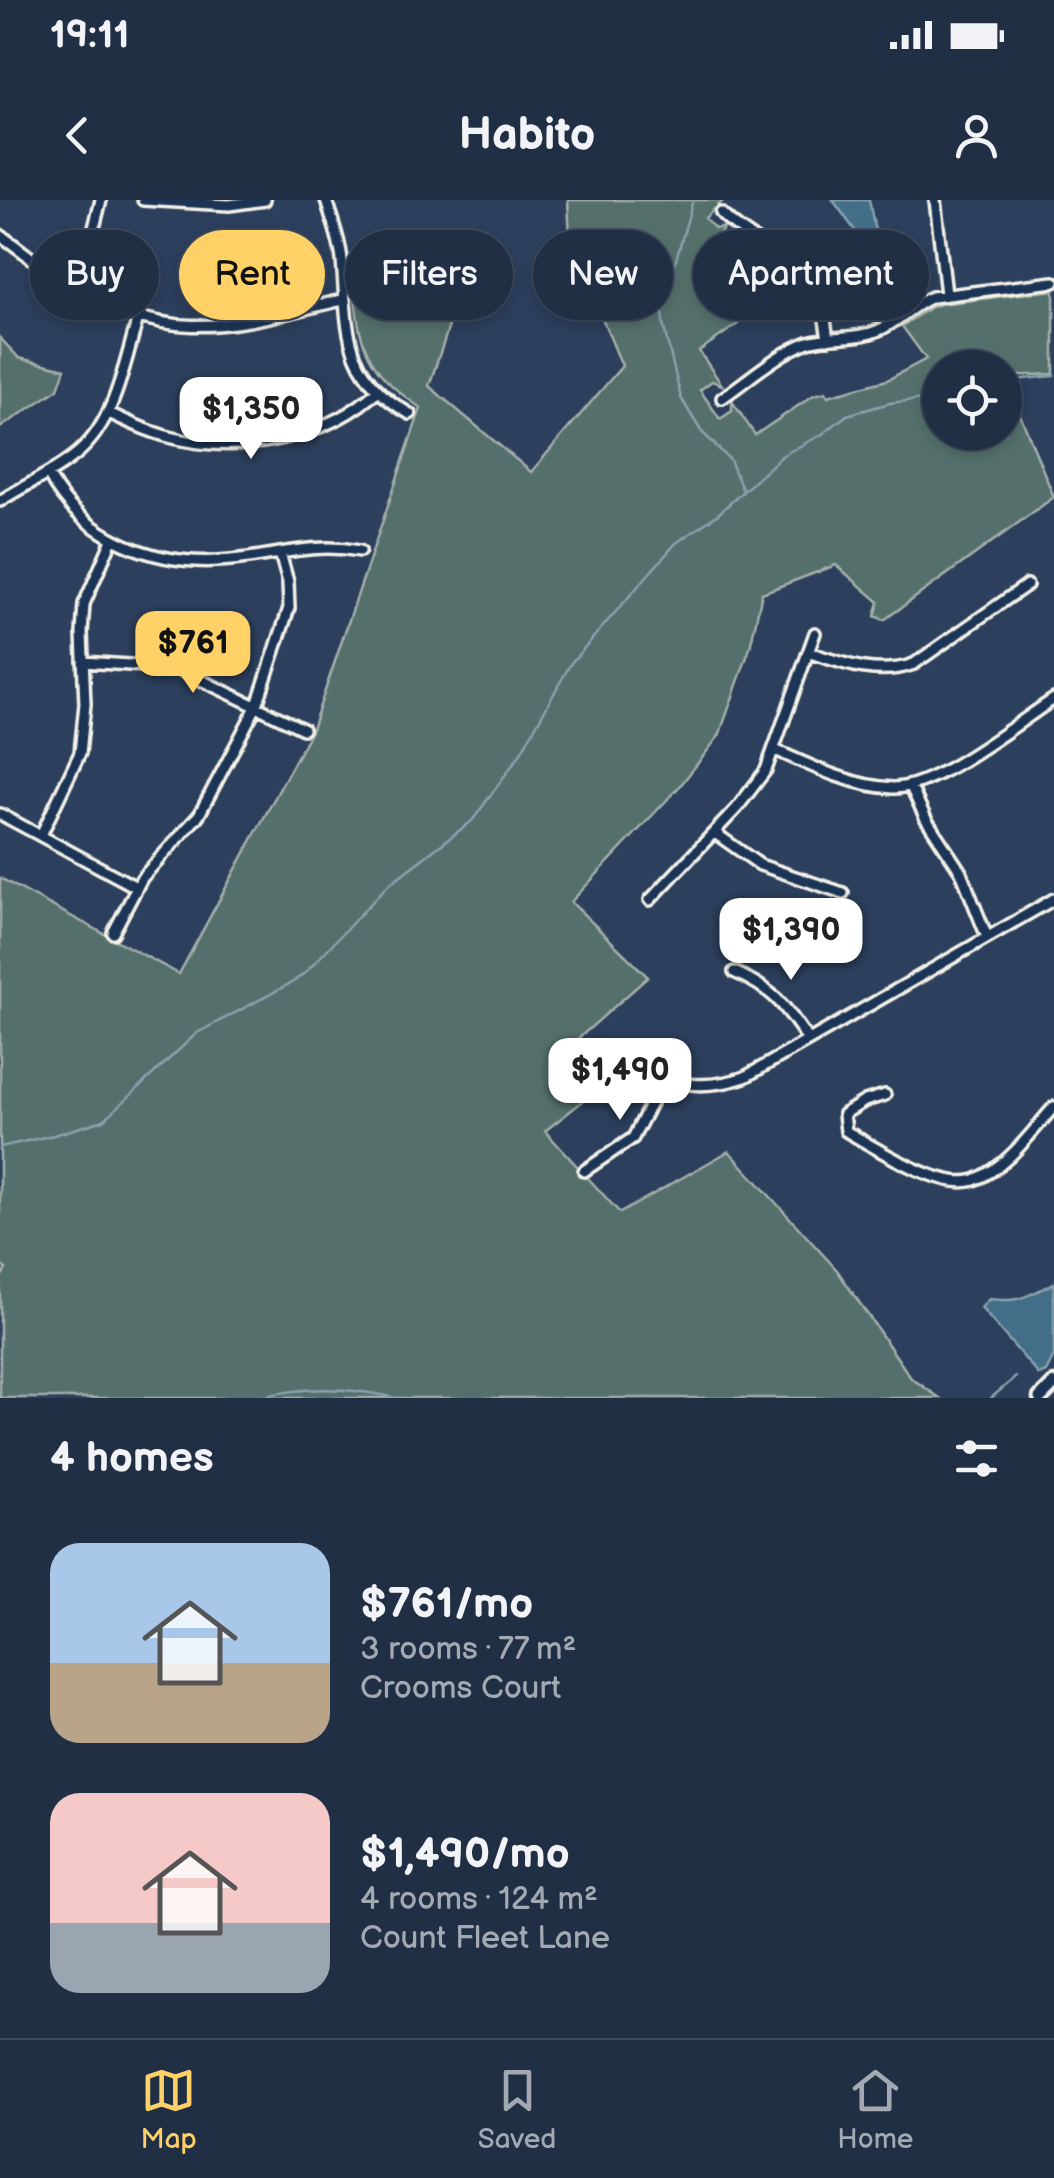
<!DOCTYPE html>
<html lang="en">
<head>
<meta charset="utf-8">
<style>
	body { margin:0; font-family:"Balsamiq Sans",sans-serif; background:#29374c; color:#f1f3f6; height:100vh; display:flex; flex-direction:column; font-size:38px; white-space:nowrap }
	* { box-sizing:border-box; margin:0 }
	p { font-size:32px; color:#a2a9b3 }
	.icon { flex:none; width:55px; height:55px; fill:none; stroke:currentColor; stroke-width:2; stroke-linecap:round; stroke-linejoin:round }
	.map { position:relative; height:1198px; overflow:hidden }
	.panel { display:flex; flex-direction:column; background:#212f45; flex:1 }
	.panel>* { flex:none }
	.guide { position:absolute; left:30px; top:30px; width:995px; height:90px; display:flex; gap:20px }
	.tools { position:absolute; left:922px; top:150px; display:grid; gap:20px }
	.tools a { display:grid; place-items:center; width:100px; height:100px; border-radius:50%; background:#212f45; box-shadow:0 5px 15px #0003,0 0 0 2px #3e4a5e; font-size:50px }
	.price { position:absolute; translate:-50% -85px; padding:0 22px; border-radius:20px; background:#fff; color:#222; font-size:32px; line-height:65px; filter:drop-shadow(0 2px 5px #0008) }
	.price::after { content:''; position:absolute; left:50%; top:60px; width:30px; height:22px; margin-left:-15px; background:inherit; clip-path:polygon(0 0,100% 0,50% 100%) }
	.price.on { background:#ffd166; color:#111 }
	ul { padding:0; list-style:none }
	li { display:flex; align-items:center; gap:30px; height:250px; padding:0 50px }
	li span { display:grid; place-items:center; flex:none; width:280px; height:200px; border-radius:30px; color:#555 }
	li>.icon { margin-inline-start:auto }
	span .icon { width:120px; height:120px; fill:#fffc; stroke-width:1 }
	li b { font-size:42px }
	h2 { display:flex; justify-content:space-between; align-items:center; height:120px; padding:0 50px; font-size:42px }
	.pill { padding:0 35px; border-radius:45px; background:#212f45; box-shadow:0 5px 15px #0003,0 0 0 2px #3e4a5e; font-size:35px; line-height:90px }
	.pill.on { background:#ffd166; color:#111 }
	.status { display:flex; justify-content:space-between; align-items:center; height:70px; padding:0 50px; background:#212f45; direction:ltr }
	.status svg { height:28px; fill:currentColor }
	header { display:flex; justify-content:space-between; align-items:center; height:130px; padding:0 50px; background:#212f45; font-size:45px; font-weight:700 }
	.dock { display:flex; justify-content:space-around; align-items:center; height:140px; border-top:2px solid #3e4a5e; background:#212f45; font-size:28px; color:#a2a9b3 }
	.dock a { display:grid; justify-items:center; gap:5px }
	.dock .on { color:#ffd166 }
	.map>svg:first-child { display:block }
</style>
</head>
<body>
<div class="status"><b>19:11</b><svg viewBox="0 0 49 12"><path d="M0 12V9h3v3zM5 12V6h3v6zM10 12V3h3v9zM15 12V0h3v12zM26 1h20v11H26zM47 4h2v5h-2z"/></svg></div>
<header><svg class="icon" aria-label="back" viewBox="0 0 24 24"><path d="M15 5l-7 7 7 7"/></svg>Habito<svg class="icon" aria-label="person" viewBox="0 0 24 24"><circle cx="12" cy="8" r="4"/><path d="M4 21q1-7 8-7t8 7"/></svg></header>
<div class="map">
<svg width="1054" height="1198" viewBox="0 0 1054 1198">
	<rect width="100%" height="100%" fill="#2c3f5c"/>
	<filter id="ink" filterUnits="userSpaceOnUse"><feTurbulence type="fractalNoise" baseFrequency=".01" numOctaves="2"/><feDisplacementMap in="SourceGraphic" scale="20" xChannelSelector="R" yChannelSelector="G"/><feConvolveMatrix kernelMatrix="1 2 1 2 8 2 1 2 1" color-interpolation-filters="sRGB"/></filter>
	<g filter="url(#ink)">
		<path fill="#556f6c" stroke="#a4b0aa" stroke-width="2.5" d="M568,0H724L705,18L715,29L726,27L696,56L710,71L757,101L751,115L699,151L722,185L712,181L700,190L720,219L732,211V201L755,235L814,195L826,192L828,196L887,180L926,159L902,126L931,107L941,104L1054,90V174L1005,176V168H940V232H1005V178L1054,297L884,420L875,416L879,402L836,365L762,393L750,448L719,536L680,586L571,702L648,777L555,859L592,894L545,931L620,1013L729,951L837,1070L911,1178L940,1198H0V1079L6,1069L0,1065V678L179,774L312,529L421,208C356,166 356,129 353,56L419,40L454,111L429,186L531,272L622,166L570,41Z
			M0,138L19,158L65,169L58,189L0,228Z"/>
		<path fill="#436e88" stroke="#8aa2ae" stroke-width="2.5" d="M833,0H869L876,36L873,48L861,39Z
			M1054,1083V1156L1046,1172L1039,1175L981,1108L989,1099C1020,1103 1027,1096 1054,1083Z"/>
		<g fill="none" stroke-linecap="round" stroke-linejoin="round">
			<path stroke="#8aa2ae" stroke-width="2.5" d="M693,0L672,74L662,91L663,124L681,198L701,231L730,260L742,289
				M1005,181L1054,176
				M0,947L54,935L104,920L197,833L293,782L306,772L388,685L472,621L519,556L571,463L676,343L717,315L783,255L821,235L847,215L890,203L940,197
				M257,1198C304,1185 349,1187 396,1198
				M991,1198L1016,1177"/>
			<defs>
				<path id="street" d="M143,0L229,5L265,0
					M326,0C332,20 340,40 342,60C348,127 341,175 410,214
					M935,0L946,94
					M721,13C747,41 793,56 813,86C824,101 825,121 828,139
					M0,35C21,49 41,67 62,80C168,148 229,127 342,100
					M61,79L92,36L101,0
					M722,198C748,180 778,153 808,142C831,135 857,140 879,130C898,122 912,105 932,97L1054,82
					M109,213C132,224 156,235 182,240C247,253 330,237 378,190
					M48,274C82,340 159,368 231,360C277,356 313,342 360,351
					M0,301C26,284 56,272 79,252C116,219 124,164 138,118
					M808,452C844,464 878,477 914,464L1027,385
					M83,462L176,468L303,529
					M775,550C811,566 854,587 893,588C935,589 1017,523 1054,499
					M911,587L926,619L961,672L987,737
					M0,614L136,687
					M715,633L760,665L843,693
					M41,635L80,553L85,504L82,433L84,404L112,340
					M650,700L737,608L766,570L815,433
					M113,733L142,678L199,615L257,505L289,408L288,382L280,353
					M734,772C773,789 785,805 808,840
					M639,862C671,888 706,890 745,877L1054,699
					M885,895L865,901L844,914L846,931C873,947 942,991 974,980C1007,968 1031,932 1054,907
					M584,971L633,938L663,880"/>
				<path id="secondary" d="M1040,1198L1054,1184"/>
			</defs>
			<use href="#street" stroke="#f4f1e8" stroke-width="16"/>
			<use href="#secondary" stroke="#f4f1e8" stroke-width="19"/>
			<use href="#street" stroke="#1d3557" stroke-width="9"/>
			<use href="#secondary" stroke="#1d3557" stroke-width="11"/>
		</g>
	</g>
</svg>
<div class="tools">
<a><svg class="icon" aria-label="locate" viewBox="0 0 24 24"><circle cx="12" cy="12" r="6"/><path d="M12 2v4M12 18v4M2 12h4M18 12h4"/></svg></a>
</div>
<b class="price" style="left:251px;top:262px">$1,350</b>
<b class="price on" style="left:193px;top:496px">$761</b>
<b class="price" style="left:791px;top:783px">$1,390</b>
<b class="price" style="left:620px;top:923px">$1,490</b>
<div class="guide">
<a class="pill">Buy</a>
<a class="pill on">Rent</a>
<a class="pill">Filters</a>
<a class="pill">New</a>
<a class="pill">Apartment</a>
</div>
</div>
<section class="panel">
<h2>4 homes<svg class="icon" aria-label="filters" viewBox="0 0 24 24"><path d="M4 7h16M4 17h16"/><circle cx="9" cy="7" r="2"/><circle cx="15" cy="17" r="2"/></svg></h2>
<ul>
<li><span style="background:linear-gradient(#a9c7e8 60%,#b9a48a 0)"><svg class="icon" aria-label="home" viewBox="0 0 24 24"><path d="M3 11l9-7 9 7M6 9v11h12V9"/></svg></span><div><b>$761/mo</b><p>3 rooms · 77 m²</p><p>Crooms Court</p></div></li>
<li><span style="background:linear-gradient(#f6c9c9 65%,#9aa5b1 0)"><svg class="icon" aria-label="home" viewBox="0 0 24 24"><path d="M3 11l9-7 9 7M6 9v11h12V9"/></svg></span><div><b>$1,490/mo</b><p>4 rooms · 124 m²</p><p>Count Fleet Lane</p></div></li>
</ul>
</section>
<nav class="dock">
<a class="on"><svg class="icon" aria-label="map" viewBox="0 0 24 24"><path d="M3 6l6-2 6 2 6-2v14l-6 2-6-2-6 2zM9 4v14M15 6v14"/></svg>Map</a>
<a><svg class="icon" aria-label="saved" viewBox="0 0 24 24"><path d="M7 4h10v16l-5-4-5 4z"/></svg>Saved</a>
<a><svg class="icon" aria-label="home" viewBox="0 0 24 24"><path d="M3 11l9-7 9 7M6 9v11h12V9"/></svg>Home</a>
</nav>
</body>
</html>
